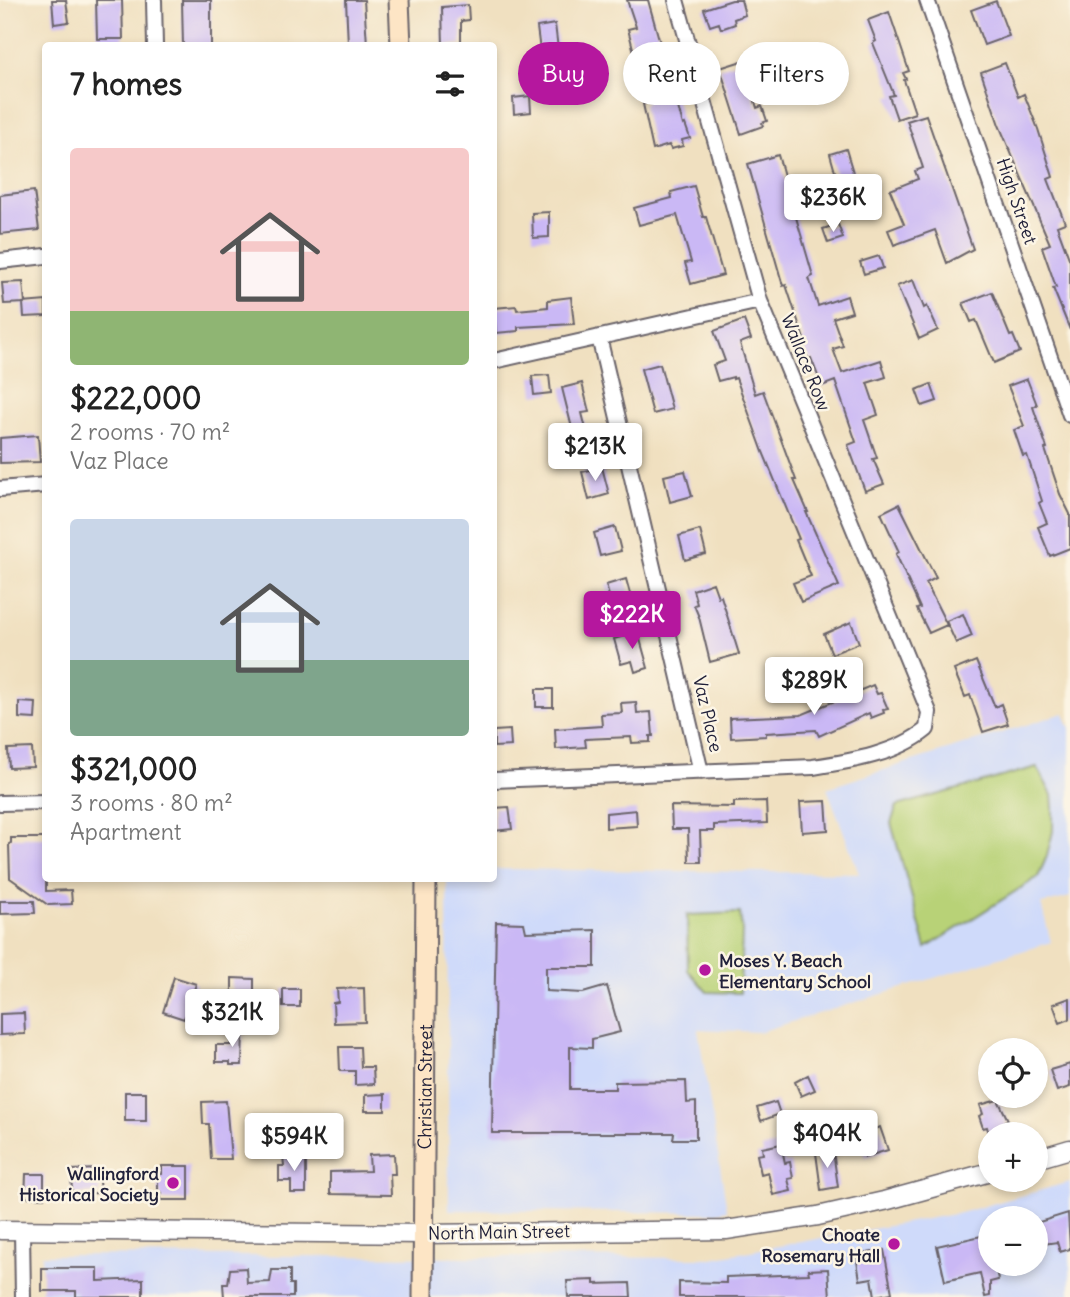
<!DOCTYPE html>
<html lang="en">
<head>
<meta charset="utf-8">
<style>
	body { margin:0; font-family:Delius,sans-serif; background:#f6f6f6; color:#222; height:100vh; display:flex; flex-direction:column; font-size:26px; white-space:nowrap }
	* { box-sizing:border-box; margin:0 }
	p { font-size:23px; color:#767676 }
	.icon { flex:none; width:38px; height:38px; fill:none; stroke:currentColor; stroke-width:2; stroke-linecap:round; stroke-linejoin:round }
	.map { position:relative; flex:1; overflow:hidden }
	.sheet { position:absolute; left:42px; top:42px; width:455px; height:840px; display:flex; flex-direction:column; background:#fff; border-radius:7px; box-shadow:0 4px 10px #0003 }
	.sheet>* { flex:none }
	.banner { position:absolute; left:518px; top:42px; width:446px; height:63px; display:flex; gap:14px }
	.controls { position:absolute; left:978px; top:1038px; display:grid; gap:14px }
	.controls a { display:grid; place-items:center; width:70px; height:70px; border-radius:50%; background:#fff; box-shadow:0 4px 10px #0003; font-size:35px }
	.price { position:absolute; translate:-50% -60px; padding:0 16px; border-radius:7px; background:#fff; color:#222; font-size:23px; line-height:46px; filter:drop-shadow(0 2px 4px #0008) }
	.price::after { content:''; position:absolute; left:50%; top:42px; width:21px; height:16px; margin-left:-10px; background:inherit; clip-path:polygon(0 0,100% 0,50% 100%) }
	.price.active { background:#b5179e; color:#fff }
	ul { padding:0; list-style:none }
	li { display:grid; align-content:center; gap:14px; height:371px; padding:0 28px }
	li span { display:grid; place-items:center; height:217px; border-radius:7px; color:#555 }
	li>.icon { margin-inline-start:auto }
	span .icon { width:126px; height:126px; fill:#fffc; stroke-width:1 }
	li b { font-size:30px }
	h2 { display:flex; justify-content:space-between; align-items:center; height:84px; padding:0 28px; font-size:30px }
	.pill { padding:0 24px; border-radius:32px; background:#fff; box-shadow:0 4px 10px #0003; font-size:24px; line-height:63px }
	.pill.active { background:#b5179e; color:#fff }
	.map>svg:first-child { display:block }
</style>
</head>
<body>
<div class="map">
<svg width="1070" height="1297" viewBox="0 0 1070 1297">
	<rect width="100%" height="100%" fill="#fcf5e5"/>
	<filter id="ink" filterUnits="userSpaceOnUse"><feTurbulence type="fractalNoise" baseFrequency=".0143" numOctaves="2"/><feDisplacementMap in="SourceGraphic" scale="14" xChannelSelector="R" yChannelSelector="G"/><feConvolveMatrix kernelMatrix="1 2 1 2 8 2 1 2 1" color-interpolation-filters="sRGB"/></filter>
	<filter id="wash" filterUnits="userSpaceOnUse"><feTurbulence type="fractalNoise" baseFrequency=".00686" numOctaves="4" result="noise"/><feDisplacementMap in="SourceGraphic" scale="28" xChannelSelector="R" yChannelSelector="G"/><feGaussianBlur stdDeviation="1.57" result="paint"/><feColorMatrix in="noise" values="0 0 0 0 0 0 0 0 0 0 0 0 0 0 0 0 0 1.4 0 .05"/><feComposite in="paint" operator="in"/></filter>
	<g filter="url(#wash)">
		<rect width="100%" height="100%" fill="#f0e0c0"/>
		<path fill="#cfdafa" fill-rule="evenodd" d="M1064,713L1070,729V897L1041,904L1051,942L759,1032L698,1029L727,1210L714,1213L449,1210L447,879L494,878V869L859,873L827,788Z
			M1070,1182V1297H42V1255L712,1258L960,1213ZM990,1218H1036V1264H990Z"/>
		<path fill="#b8d277" stroke="#6d7a59" stroke-width="2" d="M1037,767L1052,795L1053,808V831L1047,856L1038,877L926,948L891,823L897,806Z
			M740,913L742,931L740,993L707,992L688,970L687,915Z"/>
		<g id="blocks">
			<path fill="#cab8f5" d="M52,0H66L69,22L54,24Z
				M96,0H122L123,39H97Z
				M182,0H211V46H183Z
				M346,0H364L367,44L348,45Z
				M627,0H648L683,125L685,124L690,138L682,140L683,146L671,149L669,145L653,150L643,104L647,103L628,29L636,27Z
				M732,0H741L745,15L734,19L735,24L721,29L719,23L710,26L704,9Z
				M996,1L1009,36L984,45L971,10Z
				M468,5L469,20L461,21V44L443,46L442,7Z
				M889,12L909,71L903,73L906,79L904,80L915,113L897,119L889,96L894,95L873,43L876,41L868,20Z
				M555,24L558,49L540,51L537,27Z
				M745,60L751,78L748,79L757,108L762,106L767,121L762,123L763,126L741,134L720,68Z
				M1005,63L1018,97L1024,94L1038,129L1053,177L1048,179L1065,223L1057,226L1070,261V330L1053,288L1056,287L1042,247L1050,244L999,125L981,72Z
				M530,96L531,112L514,114L513,98Z
				M926,115L973,249L947,263L935,230L894,245L888,230L904,224L890,190L918,179L915,171L923,168L907,121Z
				M846,149L861,199L844,204L830,154Z
				M778,155L813,276L809,278L818,306L847,296L852,312L833,318L843,346L833,349L842,373L881,360L886,377L867,383L878,415L864,420L877,458L873,459L884,484L865,491L848,445L856,442L835,381L822,386L811,358L808,359L801,340L804,339L786,285L783,286L748,164Z
				M694,186L703,217H706L723,275L691,284L685,263L691,262L677,215L639,225L634,208L672,198L671,192Z
				M34,191L39,230L0,234V195Z
				M549,212V237L533,238L532,213Z
				M838,224L843,238L828,243L823,229Z
				M879,256L883,268L864,274L860,262Z
				M913,280L924,308L927,306L938,330L919,339L897,286Z
				M23,282L25,303L4,304L2,283Z
				M992,292L1010,336L1013,335L1020,352L994,363L976,320L971,322L963,303Z
				M571,297L574,324L518,327V331L496,333L494,308L516,306L517,310L548,307V300Z
				M46,301V316L24,317L23,303Z
				M744,320L751,339L740,343L755,394L763,391L796,480H794L808,512H806L839,586L801,602L793,583L811,576L796,540L799,539L763,452L736,378L733,379V377L718,381L713,365L725,361L714,331Z
				M660,364L672,409L653,414L641,369Z
				M549,375L551,393L534,395L532,376Z
				M1027,379L1037,405L1033,407L1047,448L1045,449L1060,494L1070,514V548L1050,556L1038,527L1047,523L1039,503L1042,501L1027,455L1023,456L1014,430L1024,426L1008,386Z
				M582,383L589,412L582,413L587,433L574,436L562,388Z
				M931,384L937,401L922,406L916,390Z
				M38,435L40,462L0,463V438Z
				M602,467L609,494L589,500L582,472Z
				M685,471L692,496L670,502L664,476Z
				M899,504L936,578L926,583L947,625L929,633L917,609L920,608L896,554L899,552L881,513Z
				M615,527L621,551L600,556L594,533Z
				M700,530L706,554L685,560L679,536Z
				M626,579L634,608L614,614L606,585Z
				M713,583L718,597L721,596L739,654L710,662L699,617L694,605L697,604L693,590Z
				M963,614L972,636L956,643L946,621Z
				M851,622L859,643L832,654L824,634Z
				M638,632L648,668L635,672L632,661L621,664L614,639Z
				M976,661L995,707L1001,704L1008,724L983,732L970,695L965,697L954,670Z
				M873,685L877,694L881,693L888,709L883,710L884,713L871,718L869,713L819,736L816,730L766,733V736L731,738L730,718L801,715Z
				M536,689H553V707H536Z
				M19,702L36,703L35,719L19,718Z
				M636,702L637,713L651,712L653,736H650V742L632,743L631,737L585,739L586,747L556,749L555,729L602,726L601,714L622,713L621,703Z
				M510,730L511,746L494,747V731Z
				M32,748L33,767L9,768L8,749Z
				M766,801L767,823L714,825V831H700L701,862H689L688,829H672L671,806L734,807V802Z
				M826,801L828,830L802,832L800,802Z
				M509,807L512,829L494,831V808Z
				M636,810L637,826L606,828V813Z
				M11,838H46V891L71,890L72,904L48,905L10,878L9,844L11,843Z
				M0,901H34L35,913L0,914Z
				M496,922L524,923L526,932L595,930V967H546V991L583,993L607,986L620,1032L592,1039V1048L570,1047V1089H615V1082L686,1081L687,1103L696,1102V1139H673L674,1133H492Z
				M174,977L196,984L184,1019L163,1012Z
				M232,978L254,979V1015L222,1014L223,993H232Z
				M364,988L365,1022L334,1023L333,1003L338,1002L337,989Z
				M283,989H300V1007H283Z
				M1070,998V1019L1060,1023L1053,1004Z
				M24,1013L25,1034L0,1035V1014Z
				M231,1029H243L242,1065H230V1062H216V1045H231Z
				M339,1047H360L361,1067H373L374,1084L355,1085V1071H340Z
				M1070,1064V1087L1057,1091L1050,1070Z
				M808,1075L815,1090L801,1096L795,1082Z
				M125,1092H146V1121H125Z
				M385,1094V1111H365V1095Z
				M998,1100L1008,1120L1005,1121L1009,1134H989L987,1127L983,1128L979,1116L983,1114L980,1105Z
				M226,1101L231,1159H211L209,1124H203L202,1102Z
				M776,1102L780,1114L761,1121L757,1108Z
				M880,1127L888,1150L865,1157L860,1140L869,1137L868,1131Z
				M781,1144L785,1163L790,1162L793,1178L788,1179L791,1191L773,1195L768,1172L761,1174L757,1155L763,1154L762,1148Z
				M833,1151L838,1187L821,1190L816,1153Z
				M394,1154L395,1174H390L391,1195L330,1194V1172L370,1171L369,1155Z
				M283,1155L306,1156V1193H291V1181H279V1166H284Z
				M162,1166H189V1200H160L161,1192H158V1174H162Z
				M98,1169L100,1193L72,1194L71,1170Z
				M26,1174H44V1198L25,1197Z
				M1068,1213L1070,1249L1060,1252L1057,1242L1036,1245V1223Z
				M990,1234V1264H995L998,1280L990,1282V1296L985,1297L980,1273L945,1281L937,1246Z
				M884,1250L892,1293L875,1296L872,1278L860,1280L856,1255Z
				M42,1268H98V1281L143,1279V1297H76V1291H42Z
				M246,1268L247,1283L270,1282L272,1270H290V1284H293V1297H224L223,1284H228L230,1269Z
				M828,1269L830,1297H679V1282L726,1283V1277L809,1274L808,1270Z
				M594,1280V1284L630,1283L631,1297H568L567,1281Z"/>
		</g>
	</g>
	<g filter="url(#ink)">
		<use href="#blocks" fill-opacity="0" stroke="#6a646a" stroke-width="2"/>
		<g fill="none" stroke-linecap="round" stroke-linejoin="round">
			<defs>
				<path id="minor" d="M154,0L155,46
					M927,0L1070,415
					M0,261L46,256
					M599,337L701,772
					M494,361L760,301
					M0,489L46,485
					M494,780L813,767C852,761 897,754 927,729L929,712L760,301L676,0
					M0,803L46,802
					M22,1231L23,1297"/>
				<path id="tertiary" d="M1036,1159L1070,1149
					M0,1230L424,1234L726,1230L818,1216L884,1201L990,1172"/>
				<g id="secondary">
					<path d="M399,0L401,46"/>
					<path id="s1" d="M423,1297L426,878"/>
				</g>
			</defs>
			<use href="#minor" stroke="#6a646a" stroke-width="18"/>
			<use href="#tertiary" stroke="#6a646a" stroke-width="21"/>
			<use href="#secondary" stroke="#6a646a" stroke-width="23"/>
			<use href="#minor" stroke="#fff" stroke-width="14"/>
			<use href="#tertiary" stroke="#fff" stroke-width="18"/>
			<use href="#secondary" stroke="#fde5c5" stroke-width="19"/>
		</g>
	</g>
	<g fill="#b5179e" stroke="#fcf5e5" stroke-width="2.5">
		<circle cx="705" cy="970" r="7"/>
		<circle cx="173" cy="1183" r="7"/>
		<circle cx="894" cy="1244" r="7"/>
	</g>
	<g text-anchor="middle" dominant-baseline="central" stroke-width="5" stroke-linejoin="round" paint-order="stroke">
		<g font-size="18" fill="#22223b" stroke="#fcf5e5">
			<text transform="translate(1017 201) rotate(71)">High Street</text>
			<text transform="translate(806 362) rotate(68)">Wallace Row</text>
			<text transform="translate(708 714) rotate(77)">Vaz Place</text>
			<text stroke="none"><textPath href="#s1" startOffset="210">Christian Street</textPath></text>
			<text transform="translate(499 1232) rotate(-1)">North Main Street</text>
		</g>
		<g font-size="18" font-weight="bold" fill="#22223b" stroke="#fcf5e5" text-anchor="end">
			<text x="719" y="960" text-anchor="start">Moses Y. Beach<tspan x="719" dy="21">Elementary School</tspan></text>
			<text x="159" y="1173">Wallingford<tspan x="159" dy="21">Historical Society</tspan></text>
			<text x="880" y="1234">Choate<tspan x="880" dy="21">Rosemary Hall</tspan></text>
		</g>
	</g>
</svg>
<div class="controls">
<a><svg class="icon" aria-label="locate" viewBox="0 0 24 24"><circle cx="12" cy="12" r="6"/><path d="M12 2v4M12 18v4M2 12h4M18 12h4"/></svg></a>
<a>+</a>
<a>−</a>
</div>
<b class="price" style="left:833px;top:234px">$236K</b>
<b class="price" style="left:595px;top:483px">$213K</b>
<b class="price active" style="left:632px;top:651px">$222K</b>
<b class="price" style="left:814px;top:717px">$289K</b>
<b class="price" style="left:232px;top:1049px">$321K</b>
<b class="price" style="left:827px;top:1170px">$404K</b>
<b class="price" style="left:294px;top:1173px">$594K</b>
<div class="banner">
<a class="pill active">Buy</a>
<a class="pill">Rent</a>
<a class="pill">Filters</a>
</div>
<section class="sheet">
<h2>7 homes<svg class="icon" aria-label="filters" viewBox="0 0 24 24"><path d="M4 7h16M4 17h16"/><circle cx="9" cy="7" r="2"/><circle cx="15" cy="17" r="2"/></svg></h2>
<ul>
<li><span style="background:linear-gradient(#f6c9c9 75%,#8fb573 0)"><svg class="icon" aria-label="home" viewBox="0 0 24 24"><path d="M3 11l9-7 9 7M6 9v11h12V9"/></svg></span><div><b>$222,000</b><p>2 rooms · 70 m²</p><p>Vaz Place</p></div></li>
<li><span style="background:linear-gradient(#c9d6e8 65%,#7fa58c 0)"><svg class="icon" aria-label="home" viewBox="0 0 24 24"><path d="M3 11l9-7 9 7M6 9v11h12V9"/></svg></span><div><b>$321,000</b><p>3 rooms · 80 m²</p><p>Apartment</p></div></li>
</ul>
</section>
</div>
</body>
</html>
